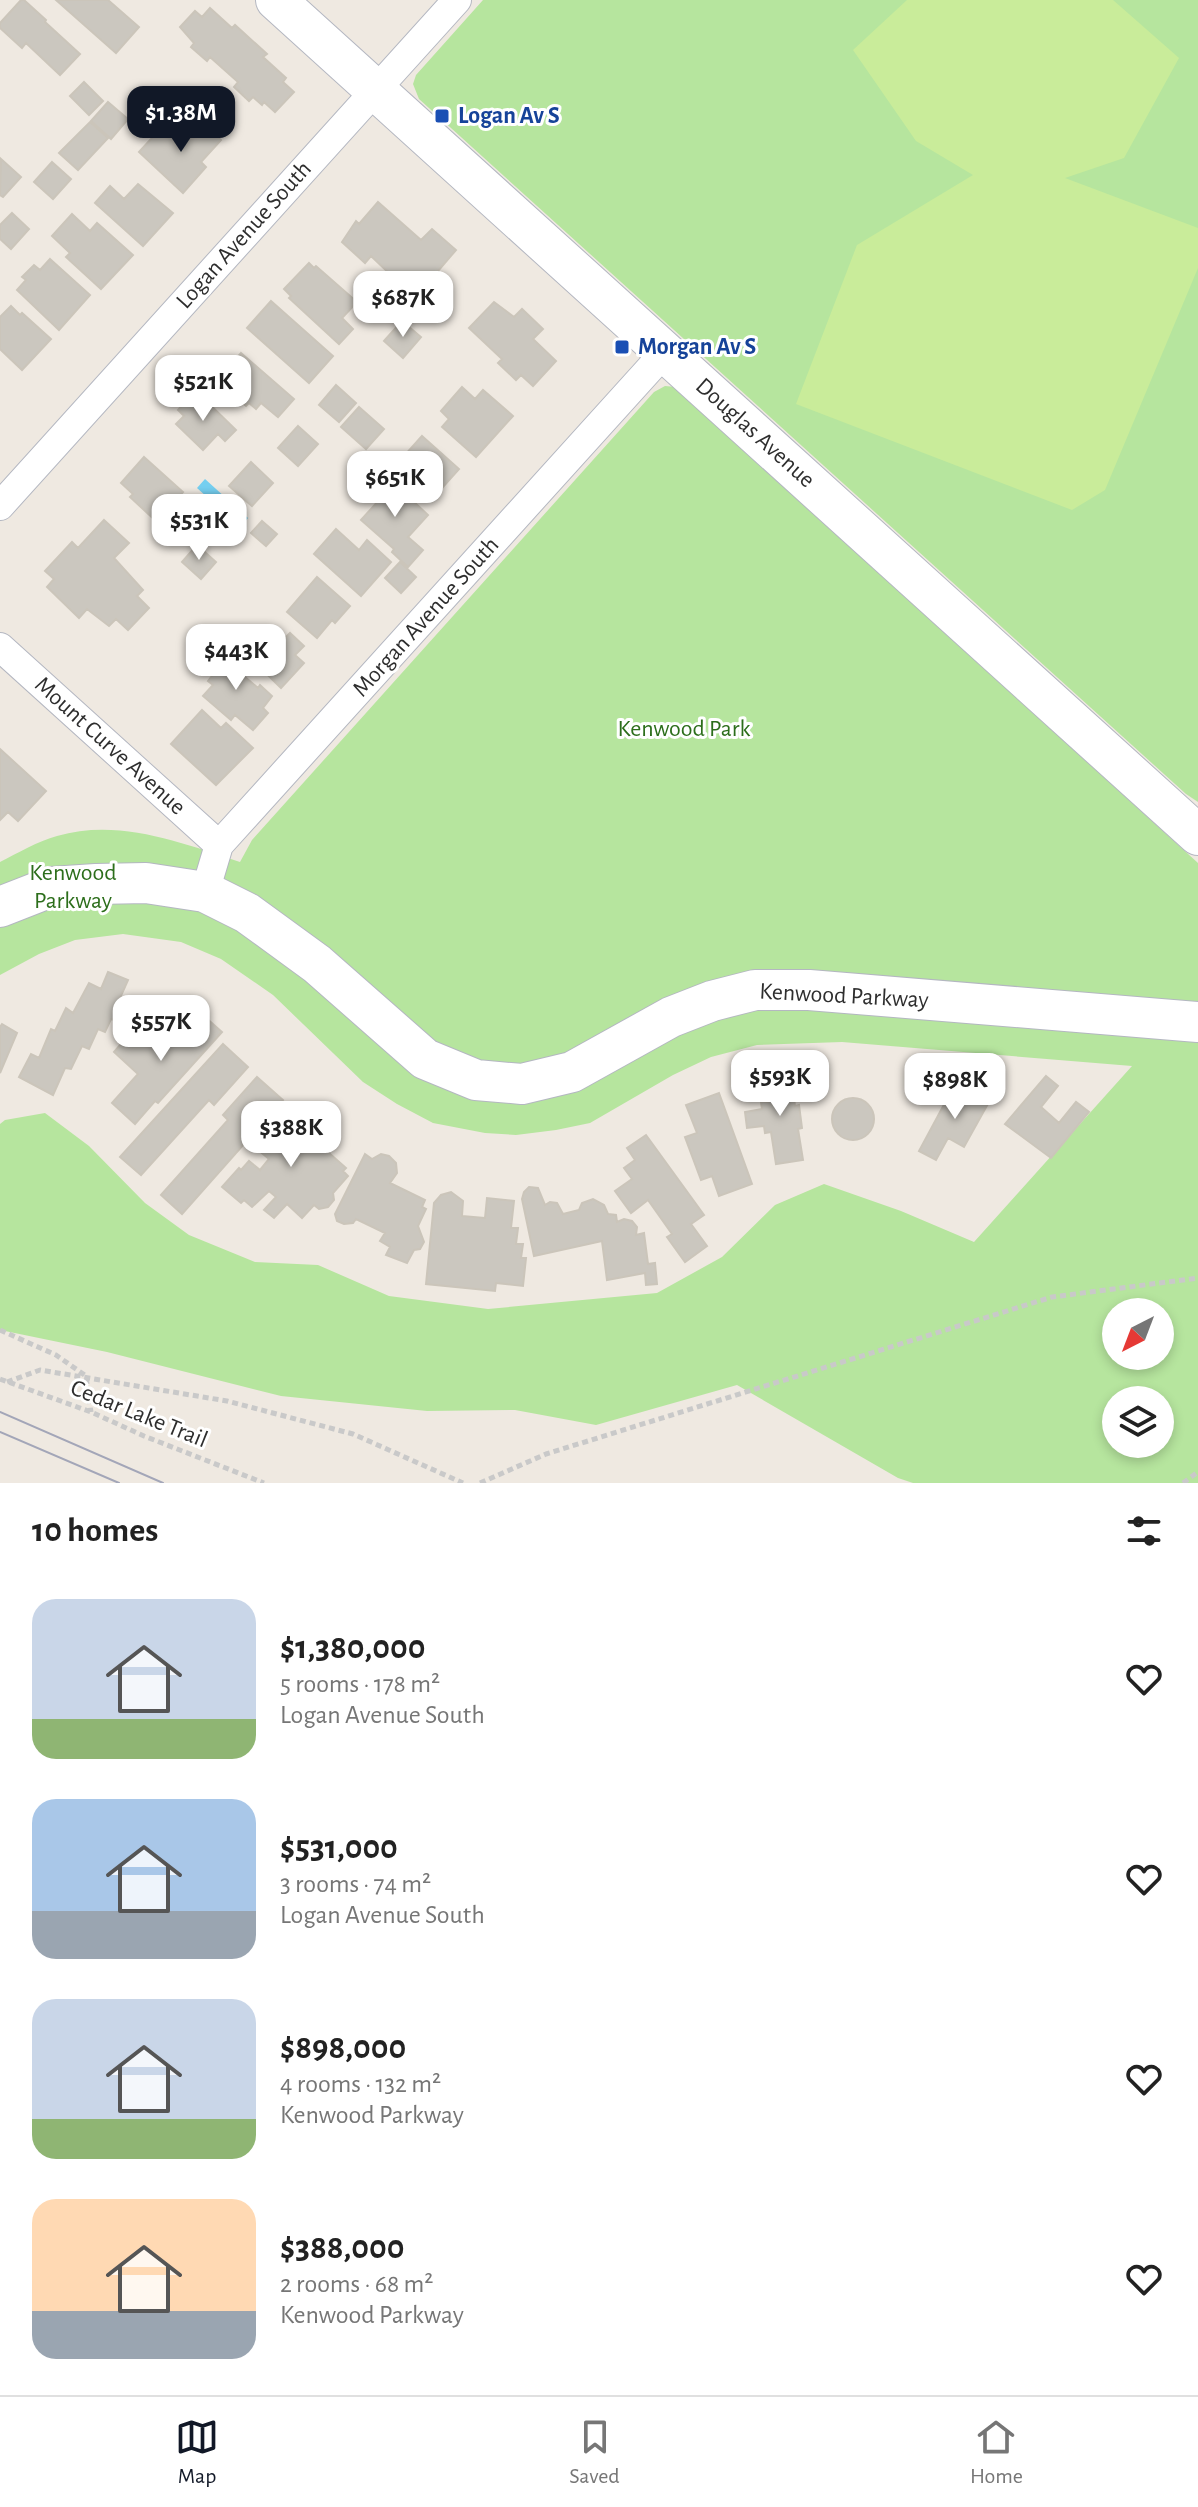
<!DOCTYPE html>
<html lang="en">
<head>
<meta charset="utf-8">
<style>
	body { margin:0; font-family:"Alegreya Sans",sans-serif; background:#f2f2f2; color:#222; height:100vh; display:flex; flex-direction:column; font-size:30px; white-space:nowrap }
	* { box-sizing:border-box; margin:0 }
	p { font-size:26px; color:#767676 }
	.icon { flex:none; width:44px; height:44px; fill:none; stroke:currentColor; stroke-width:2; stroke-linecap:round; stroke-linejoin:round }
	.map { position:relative; height:1483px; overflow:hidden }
	.side { display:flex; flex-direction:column; background:#fff; flex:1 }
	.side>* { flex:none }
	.needle { width:52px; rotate:222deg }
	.fabs { position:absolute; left:1102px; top:1298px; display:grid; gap:16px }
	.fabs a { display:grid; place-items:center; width:72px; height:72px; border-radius:50%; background:#fff; box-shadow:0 4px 12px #0003; font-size:40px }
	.price { position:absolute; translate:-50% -68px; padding:0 18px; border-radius:16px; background:#fff; color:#222; font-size:26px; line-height:52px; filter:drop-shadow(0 2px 4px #0008) }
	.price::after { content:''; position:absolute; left:50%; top:48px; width:24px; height:18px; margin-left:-12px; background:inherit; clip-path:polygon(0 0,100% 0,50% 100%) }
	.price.selected { background:#111827; color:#fff }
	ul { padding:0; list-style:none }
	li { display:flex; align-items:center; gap:24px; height:200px; padding:0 32px }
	li span { display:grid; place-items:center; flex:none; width:224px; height:160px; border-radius:24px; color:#555 }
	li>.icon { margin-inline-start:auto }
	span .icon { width:96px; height:96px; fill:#fffc; stroke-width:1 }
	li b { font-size:34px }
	h2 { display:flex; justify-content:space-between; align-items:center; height:96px; padding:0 32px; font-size:34px }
	.tab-bar { display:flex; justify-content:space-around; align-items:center; height:112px; border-top:2px solid #e0e0e0; background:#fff; font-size:22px; color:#767676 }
	.tab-bar a { display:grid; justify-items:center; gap:4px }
	.tab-bar .selected { color:#111827 }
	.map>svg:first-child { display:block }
</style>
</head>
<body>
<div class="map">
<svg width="1198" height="1483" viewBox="0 0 1198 1483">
	<rect width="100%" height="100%" fill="#efe9e1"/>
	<path fill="#b6e59e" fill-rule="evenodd" d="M483,0H1198V802L1186,794L419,99L413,84L416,75Z
		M665,386L676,387L1198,863V1483H913L898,1478L737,1385L596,1425L515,1410L427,1411L281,1396L107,1352L0,1330V1124L5,1120L45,1113L89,1146L145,1203L189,1235L255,1262L318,1265L389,1296L488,1309L657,1293L722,1257L775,1205L824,1184L901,1211L974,1242L1132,1066L842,1042L757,1045L711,1057L673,1075L590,1123L556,1130L516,1135L485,1133L433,1123L397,1104L363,1082L273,995L221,959L181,942L123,934L75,940L39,954L0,975V862C18,853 38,841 57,836C119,818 182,843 240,862L252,840L654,392ZM1116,1312H1160V1356H1116ZM1116,1400H1160V1444H1116Z"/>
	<path fill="#c9ec9a" d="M907,0H1113L1179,58L1124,158L1065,178L1198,228V268L1105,490L1072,510L796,404L857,245L973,175L916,141L853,50Z"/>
	<path fill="#75cff0" d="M205,479L248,518L236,532L213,511L217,506L197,488Z"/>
	<path fill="#cbc7bf" stroke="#cbc5ba" stroke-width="2" d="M21,0H24L46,20L45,22L80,54L60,75L26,43L22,48L0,28V23Z
		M56,0H108L139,27L116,53Z
		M210,8L232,28L235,25L267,54L263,57L286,78L283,82L294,92L275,112L264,102L262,105L253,97L249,101L234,87L238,82L210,57L207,61L191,47L194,43L180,27L195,11L202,17Z
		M84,82L103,101L89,115L70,96Z
		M108,102L128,119L111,139L91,121Z
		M200,121L221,140L201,162L206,167L183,193L139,152L163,126L181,143Z
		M90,122L108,138L78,170L59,153Z
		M1,159L21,177L3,197L0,195Z
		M52,162L71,179L53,199L34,182Z
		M138,184L173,213L143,246L95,203L110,186L124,199Z
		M378,202L421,240L432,229L456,250L402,313L378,292L392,276L371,256L365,263L342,242L356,221L359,224Z
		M12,213L29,229L11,249L0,239V225Z
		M72,214L90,231L97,223L133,255L101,289L66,257L70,253L52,236Z
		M50,259L90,295L59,330L17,290L26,280L22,277L34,265L40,270Z
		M309,263L314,268L316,266L357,302L342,318L353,329L339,344L289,298L291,296L284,289Z
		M271,301L333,356L309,383L247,328Z
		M494,302L514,317L522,309L543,329L533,339L556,361L533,386L521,375L516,380L498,363L502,359L469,328Z
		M11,306L20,315L22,313L51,339L22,370L0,349V317Z
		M402,321L421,337L403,358L384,341Z
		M241,353L294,399L278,417L261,403L256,409L249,403L246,406L217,381Z
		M336,385L356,403L339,422L319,405Z
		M462,387L475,399L483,390L513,416L476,457L442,427L449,419L441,411Z
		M201,396L236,430L225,441L218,434L203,450L176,424L184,416L178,410L188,399L193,405Z
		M359,407L384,429L366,449L341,427Z
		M298,426L318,444L298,466L278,448Z
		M422,436L459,469L433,498L396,465Z
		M144,457L183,492L157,522L130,497L133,494L121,483Z
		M251,462L273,483L252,506L229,486Z
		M382,472L428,515L408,537L423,550L408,567L392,552L394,549L361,520L381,498L369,486Z
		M104,520L129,543L114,558L143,590L137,596L149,608L128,630L116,619L109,626L87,609L79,618L47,587L54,579L45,571L72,542L78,548Z
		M262,521L277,534L266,546L251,533Z
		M336,529L359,550L367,540L391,562L361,596L314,554Z
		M197,545L216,562L201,579L182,562Z
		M400,562L416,577L401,593L385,578Z
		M317,577L350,606L335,623L332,620L317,638L287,612Z
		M259,630L269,639L273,635L281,642L290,633L304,646L295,655L304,663L281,688L241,649Z
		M221,649L242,667L238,671L258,688L260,685L272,696L263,708L268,713L253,730L235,715L231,720L203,696L213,685L208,681L215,672L207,665Z
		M202,710L221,728L226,723L253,748L216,785L171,744Z
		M0,749L46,791L18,821L8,812L0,820Z
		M108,972L128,980L120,998L128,1001L118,1021L111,1019L105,1032L98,1029L89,1049L82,1046L71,1069L65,1068L53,1095L19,1077L31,1054L39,1058L51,1029L55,1031L66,1008L73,1013L89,983L101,989Z
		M196,1009L222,1032L158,1103L155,1101L135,1124L112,1103L138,1074L114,1052L136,1027L160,1049Z
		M2,1024L17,1033L0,1073V1027Z
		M223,1044L248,1067L214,1105L209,1100L141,1175L120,1157Z
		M791,1072L795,1106L799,1105L802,1128L798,1129L803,1160L776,1164L771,1132L765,1133L764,1126L747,1128L745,1112L762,1109L761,1102H768L764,1075Z
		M1046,1076L1058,1086L1041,1107L1059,1123L1076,1102L1089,1112L1051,1158L1005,1124Z
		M257,1077L283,1100L182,1214L161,1195L228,1120L223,1115Z
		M955,1084L989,1102L964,1147L948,1138L936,1160L919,1151Z
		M719,1093L752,1184L719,1196L712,1176L701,1180L685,1137L697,1133L686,1105Z
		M832 1119a21 21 0 1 1 42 0a21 21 0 1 1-42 0Z
		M298,1104L321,1119V1126L311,1137L346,1168L343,1171L348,1176L333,1193L334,1200L328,1207L319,1209L314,1205L302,1218L287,1204L274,1218L264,1210L276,1197L269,1191L252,1207L244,1200L241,1203L222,1187L239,1168L241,1170L249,1161L260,1170L269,1159L258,1150Z
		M646,1135L704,1215L691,1224L707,1246L685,1262L667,1237L672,1234L648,1200L631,1213L615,1191L632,1179L624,1168L635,1160L627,1148Z
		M365,1154L372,1159L381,1154L389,1156L396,1163L397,1173L390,1183L425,1200L422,1207L426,1209L418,1226L424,1242L420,1249L414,1250L407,1263L386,1255L390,1247L380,1241L385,1233L356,1219L353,1223L344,1224L337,1221L335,1214Z
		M529,1187L538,1188L545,1205L550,1202L557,1203L563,1214L579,1210L582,1203L593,1199L604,1205L608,1214L616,1215L617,1222L624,1219L632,1221L637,1227L636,1235L644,1233L648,1264L655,1263L657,1284L646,1285L645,1273L607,1280L602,1241L534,1256L522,1199L524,1192Z
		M451,1192L463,1201L462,1216L485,1218L487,1198L514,1201L511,1228H518L516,1244H523L521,1258H526L523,1286L496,1283L495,1291L426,1284L434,1203L441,1195Z"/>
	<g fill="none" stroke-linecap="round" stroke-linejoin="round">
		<defs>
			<path id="street" d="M0,506L457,0
				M0,647L219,845
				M205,892L219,845L665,352"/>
			<path id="secondary" d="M276,0L1198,835
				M0,907L51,887L96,884L146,883L205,892L247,913L317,964L425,1059L476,1080L522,1084L572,1072L671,1017L712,1001L755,990H809L1198,1022"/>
		</defs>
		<use href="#street" stroke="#b4b7c1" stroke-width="30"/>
		<use href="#secondary" stroke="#b4b7c1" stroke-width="42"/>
		<path stroke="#c9c9c9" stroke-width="5" stroke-dasharray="6 4" stroke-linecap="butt" d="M0,1330L56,1355L86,1376L91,1412
			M0,1379L91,1412L144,1436L264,1483
			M7,1382L40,1370L227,1401L353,1434L463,1483
			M480,1483L546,1454L1052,1297L1198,1278
			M1183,1483L1198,1472"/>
		<use href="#street" stroke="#fff" stroke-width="28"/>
		<use href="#secondary" stroke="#fff" stroke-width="40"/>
		<path stroke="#a3a6b8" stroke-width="2" d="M0,1412L163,1483
			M0,1432L119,1483"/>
	</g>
	<g fill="#1a4fb4" stroke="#fff" stroke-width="3">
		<rect x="434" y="108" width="16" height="16" rx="4"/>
		<rect x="614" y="339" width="16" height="16" rx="4"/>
	</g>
	<g text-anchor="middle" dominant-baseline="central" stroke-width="6" stroke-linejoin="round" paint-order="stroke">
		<g font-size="24" font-weight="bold" fill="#164399" stroke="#fff" text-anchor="start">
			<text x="458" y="116">Logan Av S</text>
			<text x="638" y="347">Morgan Av S</text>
		</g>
		<g font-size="24" fill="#2e2e2e" stroke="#fff">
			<text transform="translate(244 235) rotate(-48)">Logan Avenue South</text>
			<text transform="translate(755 433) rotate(42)">Douglas Avenue</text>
			<text transform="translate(426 617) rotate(-48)">Morgan Avenue South</text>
			<text transform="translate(110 746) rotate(42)">Mount Curve Avenue</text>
			<text transform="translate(844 996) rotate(3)">Kenwood Parkway</text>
			<text transform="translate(139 1414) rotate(22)">Cedar Lake Trail</text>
		</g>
		<g font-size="24" fill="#2c6e1b" stroke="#fff">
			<text x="684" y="729">Kenwood Park</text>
			<text x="73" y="873">Kenwood<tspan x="73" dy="28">Parkway</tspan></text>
		</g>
	</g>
</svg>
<div class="fabs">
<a><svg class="needle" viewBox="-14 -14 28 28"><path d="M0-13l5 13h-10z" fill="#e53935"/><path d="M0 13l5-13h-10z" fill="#767676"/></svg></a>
<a><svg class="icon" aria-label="layers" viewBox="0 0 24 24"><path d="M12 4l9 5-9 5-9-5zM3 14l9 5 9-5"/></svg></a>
</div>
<b class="price selected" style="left:181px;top:154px">$1.38M</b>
<b class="price" style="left:403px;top:339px">$687K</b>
<b class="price" style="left:203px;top:423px">$521K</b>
<b class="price" style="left:395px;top:519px">$651K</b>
<b class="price" style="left:199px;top:562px">$531K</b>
<b class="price" style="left:236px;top:692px">$443K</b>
<b class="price" style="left:161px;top:1063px">$557K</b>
<b class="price" style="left:780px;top:1118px">$593K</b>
<b class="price" style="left:955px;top:1121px">$898K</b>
<b class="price" style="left:291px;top:1169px">$388K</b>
</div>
<section class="side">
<h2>10 homes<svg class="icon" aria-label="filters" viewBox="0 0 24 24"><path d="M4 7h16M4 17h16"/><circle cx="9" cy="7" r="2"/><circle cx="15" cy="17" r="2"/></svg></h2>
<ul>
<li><span style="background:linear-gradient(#c9d6e8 75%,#8fb573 0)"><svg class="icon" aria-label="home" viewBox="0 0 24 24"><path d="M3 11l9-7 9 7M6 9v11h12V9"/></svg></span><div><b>$1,380,000</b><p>5 rooms · 178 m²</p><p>Logan Avenue South</p></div><svg class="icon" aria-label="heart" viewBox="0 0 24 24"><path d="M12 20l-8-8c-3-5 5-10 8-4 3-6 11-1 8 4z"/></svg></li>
<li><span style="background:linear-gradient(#a9c7e8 70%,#9aa5b1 0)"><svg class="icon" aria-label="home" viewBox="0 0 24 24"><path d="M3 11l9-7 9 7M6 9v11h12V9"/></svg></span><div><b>$531,000</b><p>3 rooms · 74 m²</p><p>Logan Avenue South</p></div><svg class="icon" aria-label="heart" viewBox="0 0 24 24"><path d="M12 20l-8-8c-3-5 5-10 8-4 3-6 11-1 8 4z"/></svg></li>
<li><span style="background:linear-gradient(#c9d6e8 75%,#8fb573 0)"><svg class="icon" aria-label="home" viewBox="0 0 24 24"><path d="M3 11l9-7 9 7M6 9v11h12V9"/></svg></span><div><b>$898,000</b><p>4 rooms · 132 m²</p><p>Kenwood Parkway</p></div><svg class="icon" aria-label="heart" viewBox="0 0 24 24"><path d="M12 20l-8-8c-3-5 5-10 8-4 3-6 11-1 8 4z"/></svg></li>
<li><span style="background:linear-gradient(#ffd9b3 70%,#9aa5b1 0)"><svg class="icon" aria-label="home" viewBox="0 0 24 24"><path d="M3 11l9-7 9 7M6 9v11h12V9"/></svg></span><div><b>$388,000</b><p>2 rooms · 68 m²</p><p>Kenwood Parkway</p></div><svg class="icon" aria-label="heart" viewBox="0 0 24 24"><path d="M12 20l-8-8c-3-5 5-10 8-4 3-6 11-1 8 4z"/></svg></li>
</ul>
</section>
<nav class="tab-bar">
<a class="selected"><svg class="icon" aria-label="map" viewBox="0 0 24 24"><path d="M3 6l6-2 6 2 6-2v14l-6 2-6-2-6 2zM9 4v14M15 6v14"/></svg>Map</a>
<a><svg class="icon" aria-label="saved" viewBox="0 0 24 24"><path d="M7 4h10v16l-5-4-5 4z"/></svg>Saved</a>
<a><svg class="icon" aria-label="home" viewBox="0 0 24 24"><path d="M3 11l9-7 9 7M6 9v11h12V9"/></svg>Home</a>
</nav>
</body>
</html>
